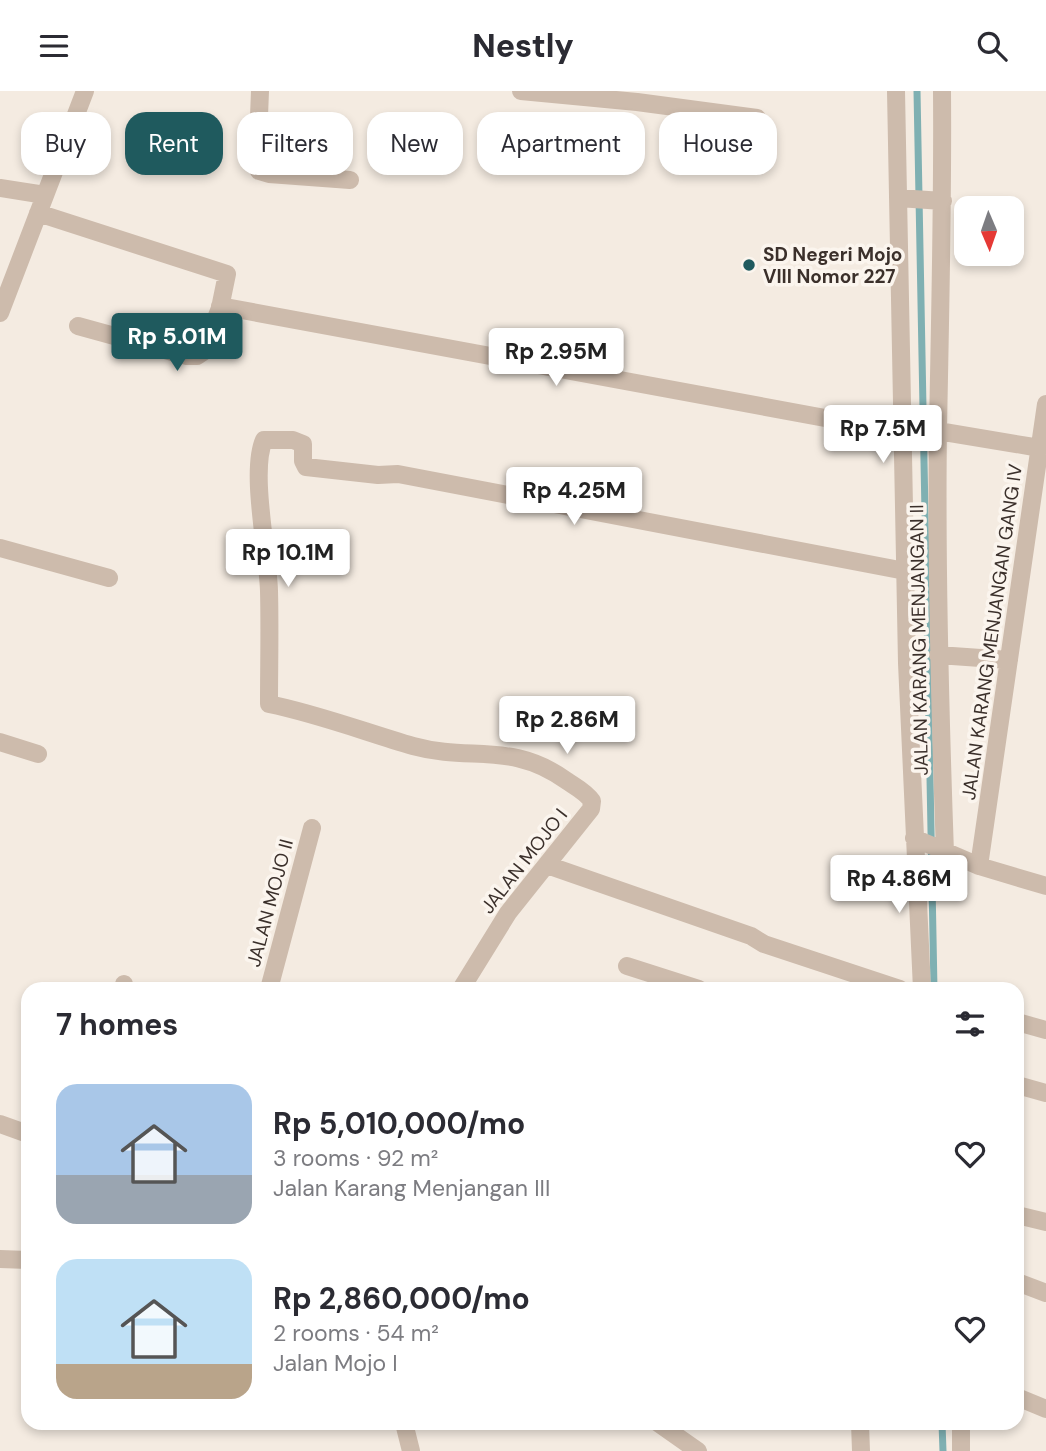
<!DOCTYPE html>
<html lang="en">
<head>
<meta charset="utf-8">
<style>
	body { margin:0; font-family:"DM Sans",sans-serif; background:#f2f2f3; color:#2b2b33; height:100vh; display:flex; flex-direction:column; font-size:26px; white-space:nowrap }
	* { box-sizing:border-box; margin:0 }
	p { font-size:23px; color:#7c7c81 }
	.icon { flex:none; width:38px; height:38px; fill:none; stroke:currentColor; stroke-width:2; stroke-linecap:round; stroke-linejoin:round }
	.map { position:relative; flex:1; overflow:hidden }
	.sheet { position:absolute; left:21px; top:891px; width:1003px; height:448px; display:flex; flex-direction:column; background:#fff; border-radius:21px; box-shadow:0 4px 10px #0003 }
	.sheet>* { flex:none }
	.banner { position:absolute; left:21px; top:21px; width:1004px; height:63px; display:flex; gap:14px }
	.needle { width:46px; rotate:178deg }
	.tools { position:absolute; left:954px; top:105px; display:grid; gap:14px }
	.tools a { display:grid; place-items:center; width:70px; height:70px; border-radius:14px; background:#fff; box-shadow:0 4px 10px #0003; font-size:35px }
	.price { position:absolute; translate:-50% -60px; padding:0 16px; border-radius:7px; background:#fff; color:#222; font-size:23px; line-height:46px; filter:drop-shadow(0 2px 4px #0008) }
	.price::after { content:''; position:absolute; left:50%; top:42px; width:21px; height:16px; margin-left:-10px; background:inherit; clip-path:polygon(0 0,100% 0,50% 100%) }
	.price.on { background:#1f5a5e; color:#fff }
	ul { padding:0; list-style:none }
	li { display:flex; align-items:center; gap:21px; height:175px; padding:0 35px }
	li span { display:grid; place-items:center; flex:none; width:196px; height:140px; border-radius:21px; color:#555 }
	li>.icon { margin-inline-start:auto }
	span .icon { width:84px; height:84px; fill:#fffc; stroke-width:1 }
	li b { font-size:30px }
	h2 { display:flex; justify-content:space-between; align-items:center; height:84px; padding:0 35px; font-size:30px }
	.tag { padding:0 24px; border-radius:21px; background:#fff; box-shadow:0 4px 10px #0003; font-size:24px; line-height:63px }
	.tag.on { background:#1f5a5e; color:#fff }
	header { display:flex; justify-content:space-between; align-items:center; height:91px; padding:0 35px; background:#fff; font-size:32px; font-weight:800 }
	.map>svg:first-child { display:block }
</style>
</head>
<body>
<header><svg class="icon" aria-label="menu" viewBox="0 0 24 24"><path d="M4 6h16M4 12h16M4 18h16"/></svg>Nestly<svg class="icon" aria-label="search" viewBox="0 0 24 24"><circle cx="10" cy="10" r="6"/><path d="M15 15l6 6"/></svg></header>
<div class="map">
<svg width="1046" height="1360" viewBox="0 0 1046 1360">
	<rect width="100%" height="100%" fill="#f4ebe1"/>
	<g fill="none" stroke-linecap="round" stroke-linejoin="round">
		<path stroke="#7fb0b2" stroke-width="7" d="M917,0L934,898
			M942,1332L943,1360"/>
		<path stroke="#cdbbac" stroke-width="18" d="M260,0L257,76L259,80L269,83L350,89
			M521,0L637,11L757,27
			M896,0L907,572L922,898
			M942,0C943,113 940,226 938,339C936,480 940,621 945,762
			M0,97L45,104
			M898,107L943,110
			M38,122L227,183L220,217L203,261L197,265H187L78,235
			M220,215L901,341L938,340L1040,357
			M0,222L85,0
			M0,457L109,487
			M938,564L1009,569
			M0,651L38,663
			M914,747L979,775L1046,795
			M547,774L751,845L764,853L900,898
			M979,775L1046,313
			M865,781L916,780
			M627,875L699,898
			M123,898L124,893
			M269,898L312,737
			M461,898L508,822L591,718L592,710C586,701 576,696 567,690C512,650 471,671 413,655C365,641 318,623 269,613C269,575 270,537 269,500C268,462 250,380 264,349H293L303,353V370L306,376L378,384L398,383L905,480
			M1017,931L1046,939
			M1017,994L1046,1002
			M0,1033L28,1043
			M1017,1124L1046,1131
			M0,1168L28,1169
			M1017,1191L1046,1202
			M1017,1306L1046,1318
			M404,1332L411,1360
			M658,1332L698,1360
			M860,1332L861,1360
			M961,1332V1360"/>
	</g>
	<circle fill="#1f5a5e" stroke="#fbf5ee" stroke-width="2.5" cx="749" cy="174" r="7"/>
	<g text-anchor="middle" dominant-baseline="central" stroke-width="7" stroke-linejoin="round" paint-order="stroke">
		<g font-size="19" font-weight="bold" fill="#3b302b" stroke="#fbf5ee" text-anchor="start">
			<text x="763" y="163">SD Negeri Mojo<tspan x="763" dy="22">VIII Nomor 227</tspan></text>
		</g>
		<g font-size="19" fill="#3b302b" stroke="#fbf5ee">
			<text transform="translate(992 541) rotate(-82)">JALAN KARANG MENJANGAN GANG IV</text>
			<text transform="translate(919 549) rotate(-91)">JALAN KARANG MENJANGAN II</text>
			<text transform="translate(524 770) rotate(-52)">JALAN MOJO I</text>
			<text transform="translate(270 812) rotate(-75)">JALAN MOJO II</text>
		</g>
	</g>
</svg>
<div class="tools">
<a><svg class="needle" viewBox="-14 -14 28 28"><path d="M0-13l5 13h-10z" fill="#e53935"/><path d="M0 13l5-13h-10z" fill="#7c7c81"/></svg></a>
</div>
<b class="price on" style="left:177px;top:282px">Rp 5.01M</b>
<b class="price" style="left:556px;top:297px">Rp 2.95M</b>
<b class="price" style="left:883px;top:374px">Rp 7.5M</b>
<b class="price" style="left:574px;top:436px">Rp 4.25M</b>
<b class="price" style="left:288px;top:498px">Rp 10.1M</b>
<b class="price" style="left:567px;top:665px">Rp 2.86M</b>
<b class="price" style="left:899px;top:824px">Rp 4.86M</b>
<div class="banner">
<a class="tag">Buy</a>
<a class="tag on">Rent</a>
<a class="tag">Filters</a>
<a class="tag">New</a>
<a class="tag">Apartment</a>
<a class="tag">House</a>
</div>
<section class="sheet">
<h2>7 homes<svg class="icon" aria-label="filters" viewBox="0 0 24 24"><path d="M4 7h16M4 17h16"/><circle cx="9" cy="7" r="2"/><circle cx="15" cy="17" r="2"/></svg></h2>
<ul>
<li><span style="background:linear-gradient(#a9c7e8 65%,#9aa5b1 0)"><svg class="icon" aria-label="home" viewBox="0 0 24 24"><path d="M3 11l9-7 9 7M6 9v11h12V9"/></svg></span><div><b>Rp 5,010,000/mo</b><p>3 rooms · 92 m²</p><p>Jalan Karang Menjangan III</p></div><svg class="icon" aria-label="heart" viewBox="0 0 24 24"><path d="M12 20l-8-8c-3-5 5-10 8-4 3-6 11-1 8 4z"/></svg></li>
<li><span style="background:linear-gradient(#bfe0f5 75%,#b9a48a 0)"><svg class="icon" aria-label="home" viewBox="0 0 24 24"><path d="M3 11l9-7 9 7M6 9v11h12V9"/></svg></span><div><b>Rp 2,860,000/mo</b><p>2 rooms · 54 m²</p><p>Jalan Mojo I</p></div><svg class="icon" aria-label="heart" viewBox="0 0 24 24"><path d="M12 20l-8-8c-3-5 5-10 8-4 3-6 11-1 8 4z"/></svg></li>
</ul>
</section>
</div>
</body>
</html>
